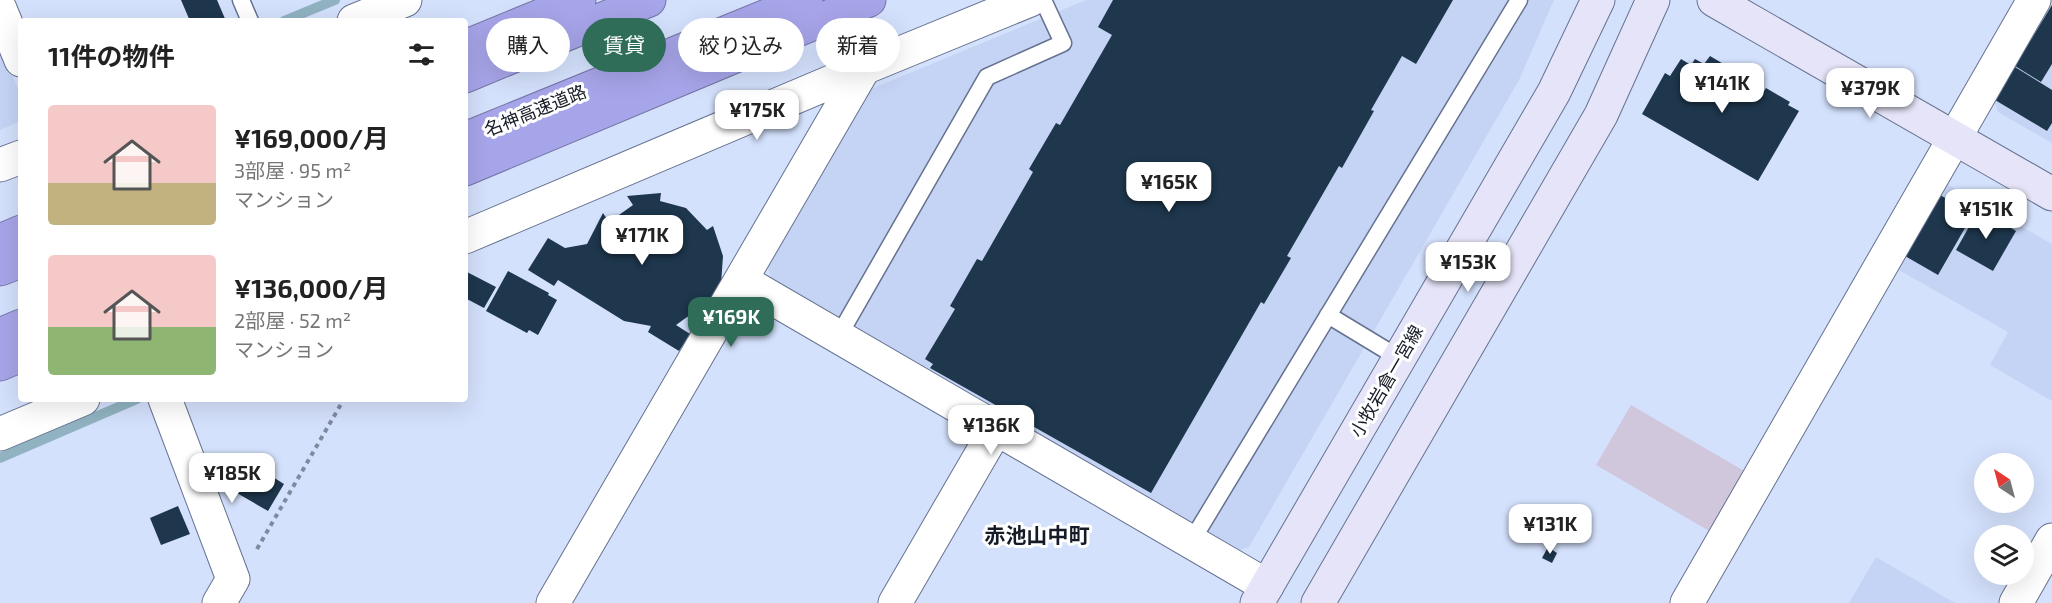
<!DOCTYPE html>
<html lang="ja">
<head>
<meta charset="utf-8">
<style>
	body { margin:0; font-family:"Exo 2","Noto Sans JP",sans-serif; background:#f6f6f6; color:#222; height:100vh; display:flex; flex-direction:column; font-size:22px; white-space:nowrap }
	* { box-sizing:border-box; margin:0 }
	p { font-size:20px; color:#767676 }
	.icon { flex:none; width:33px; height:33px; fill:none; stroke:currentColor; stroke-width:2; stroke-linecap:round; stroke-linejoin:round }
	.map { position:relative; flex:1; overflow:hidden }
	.sheet { position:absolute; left:18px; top:18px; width:450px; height:384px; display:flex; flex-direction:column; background:#fff; border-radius:6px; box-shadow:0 6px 24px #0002 }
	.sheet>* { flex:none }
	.hud { position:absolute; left:486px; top:18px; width:570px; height:54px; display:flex; gap:12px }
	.needle { width:39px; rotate:324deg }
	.buttons { position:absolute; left:1974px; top:453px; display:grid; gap:12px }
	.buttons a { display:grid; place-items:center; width:60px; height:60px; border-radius:50%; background:#fff; box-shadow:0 6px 24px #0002; font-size:30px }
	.price { position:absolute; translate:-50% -51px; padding:0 14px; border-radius:12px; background:#fff; color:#222; font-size:20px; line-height:39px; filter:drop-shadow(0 2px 3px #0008) }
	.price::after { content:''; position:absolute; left:50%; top:36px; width:18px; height:14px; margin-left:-9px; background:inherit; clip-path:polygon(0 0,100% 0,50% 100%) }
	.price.current { background:#2f6d59; color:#fff }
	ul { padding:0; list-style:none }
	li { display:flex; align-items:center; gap:18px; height:150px; padding:0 30px }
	li span { display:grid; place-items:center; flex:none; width:168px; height:120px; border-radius:6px; color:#555 }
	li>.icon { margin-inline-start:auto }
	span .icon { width:72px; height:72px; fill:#fffc; stroke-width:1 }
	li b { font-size:26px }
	h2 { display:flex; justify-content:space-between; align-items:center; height:72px; padding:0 30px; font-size:26px }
	.chip { padding:0 21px; border-radius:27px; background:#fff; box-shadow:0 6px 24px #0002; font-size:21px; line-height:54px }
	.chip.current { background:#2f6d59; color:#fff }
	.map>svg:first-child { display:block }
</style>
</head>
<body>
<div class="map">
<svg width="2052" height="603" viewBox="0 0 2052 603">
	<rect width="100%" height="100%" fill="#d4e1fc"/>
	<path fill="#c5d4f5" d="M1086,0H1554L1519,80L1249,547L1234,552L773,287L767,264L871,89Z
		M2048,0H2052V143L1998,112L1992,95Z
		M0,46L21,96V121L0,130Z
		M1945,183L2052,244V401L1990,365L2008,332L1897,269Z
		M1876,557L1955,603H1849Z"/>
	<path fill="#d0c7dc" d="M1631,405L1746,472L1711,532L1596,465Z"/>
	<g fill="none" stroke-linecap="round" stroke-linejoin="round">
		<path stroke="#90b2c1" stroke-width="10" d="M284,21L335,0
			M0,458L137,399"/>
	</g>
	<path fill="#1e374d" d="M181,0H217L226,21H190Z
		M1113,0H1453L1416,64L1402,56L1371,110L1374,111L1342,168L1339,166L1287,256L1291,258L1264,304L1261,302L1151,493L930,368L933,364L925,359L955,309L950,306L977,259L982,261L1033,172L1029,169L1056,123L1060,125L1112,35L1098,27Z
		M2052,5V64L2041,82L2015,66Z
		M1710,56L1737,72L1732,80L1738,84L1742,78L1764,91L1766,88L1790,102L1788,105L1799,111L1758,181L1642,114L1665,73L1670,76L1681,59L1691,65L1695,59L1704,64Z
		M2015,67L2052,90V123L2047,131L1995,100Z
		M661,193L660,201L686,208L707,230L713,226L723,256L721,284L706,314L701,307L676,325L690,334L679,351L648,332L651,326L624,321L558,280L554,286L528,270L548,238L565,248L587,244L603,213L609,222L633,205L627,196Z
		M1940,195L1973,214L1938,275L1905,256Z
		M1979,209L2016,231L1993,271L1956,250Z
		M465,271L496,287L484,308L465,298Z
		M508,271L549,293L548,295L557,300L538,335L529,330L527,333L486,311Z
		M247,461L284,484L268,511L230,489Z
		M178,506L190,534L161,545L150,518Z
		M1548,547L1557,553L1552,563L1542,558Z"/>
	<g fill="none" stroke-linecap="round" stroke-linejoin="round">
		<defs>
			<path id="lane" d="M241,0L250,21
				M1328,315L1399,358
				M838,337L987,77L1063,43L1043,0
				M1191,542L1519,0"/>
			<path id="street" d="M0,9L21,60
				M354,21L405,0
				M0,165L21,157
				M465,237L864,68L1030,0
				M741,280L1267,586
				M165,399L233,579L219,603
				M0,434L83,399
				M553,603L864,68
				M895,603L996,429
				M1687,603L2034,0
				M2016,603L2052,540"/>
			<path id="secondary" d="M1714,0L2052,194
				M1257,603L1554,92L1598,0
				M1318,603L1601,115L1653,0"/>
			<path id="highway" d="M465,47L579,0
				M465,76L649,0
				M465,139L806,0
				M465,169L869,0
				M0,241L21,232
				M0,269L21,261
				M0,335L21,326
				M0,364L21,355"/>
		</defs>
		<use href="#lane" stroke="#657290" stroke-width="19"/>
		<use href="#street" stroke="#657290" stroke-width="35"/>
		<use href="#secondary" stroke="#657290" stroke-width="35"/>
		<use href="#highway" stroke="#7475a5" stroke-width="35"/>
		<path stroke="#808a9e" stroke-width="4" stroke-dasharray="4.5 4.5" stroke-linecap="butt" d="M257,549L344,399"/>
		<use href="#lane" stroke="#fff" stroke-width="16"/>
		<use href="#street" stroke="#fff" stroke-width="33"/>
		<use href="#secondary" stroke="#e5e4f8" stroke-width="33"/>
		<use href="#highway" stroke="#a7a5e9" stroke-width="33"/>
	</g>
	<g text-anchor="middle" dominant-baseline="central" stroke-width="6" stroke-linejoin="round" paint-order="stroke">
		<g font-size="18" fill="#151b27" stroke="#fff">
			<text transform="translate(535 110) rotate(-22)">名神高速道路</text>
			<text transform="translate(1386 381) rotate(-60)">小牧岩倉一宮線</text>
		</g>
		<g font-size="21" font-weight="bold" fill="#151b27" stroke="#fff">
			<text x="1037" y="534">赤池山中町</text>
		</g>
	</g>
</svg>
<div class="buttons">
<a><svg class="needle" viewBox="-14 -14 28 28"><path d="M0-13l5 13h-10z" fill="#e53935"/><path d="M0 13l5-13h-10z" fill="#767676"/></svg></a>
<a><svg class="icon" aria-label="layers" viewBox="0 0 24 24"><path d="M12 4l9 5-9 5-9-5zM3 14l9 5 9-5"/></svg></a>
</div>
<b class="price" style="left:1722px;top:114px">¥141K</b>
<b class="price" style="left:1870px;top:119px">¥379K</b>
<b class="price" style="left:757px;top:141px">¥175K</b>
<b class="price" style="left:1169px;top:213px">¥165K</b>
<b class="price" style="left:1986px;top:240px">¥151K</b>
<b class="price" style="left:642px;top:266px">¥171K</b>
<b class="price" style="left:1468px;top:293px">¥153K</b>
<b class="price current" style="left:731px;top:348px">¥169K</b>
<b class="price" style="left:991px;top:456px">¥136K</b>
<b class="price" style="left:232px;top:504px">¥185K</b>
<b class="price" style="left:1550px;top:555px">¥131K</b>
<div class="hud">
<a class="chip">購入</a>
<a class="chip current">賃貸</a>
<a class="chip">絞り込み</a>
<a class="chip">新着</a>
</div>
<section class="sheet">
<h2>11件の物件<svg class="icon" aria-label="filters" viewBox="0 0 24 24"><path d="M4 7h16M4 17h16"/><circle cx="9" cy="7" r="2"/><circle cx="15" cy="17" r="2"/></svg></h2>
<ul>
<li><span style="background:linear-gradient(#f6c9c9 65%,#c2b280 0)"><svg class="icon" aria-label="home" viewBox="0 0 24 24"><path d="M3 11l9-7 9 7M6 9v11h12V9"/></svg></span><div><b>¥169,000/月</b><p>3部屋 · 95 m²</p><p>マンション</p></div></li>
<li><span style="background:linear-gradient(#f6c9c9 60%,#8fb573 0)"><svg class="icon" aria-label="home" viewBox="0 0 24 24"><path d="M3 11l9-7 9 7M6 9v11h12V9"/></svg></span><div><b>¥136,000/月</b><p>2部屋 · 52 m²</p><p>マンション</p></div></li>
</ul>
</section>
</div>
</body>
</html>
